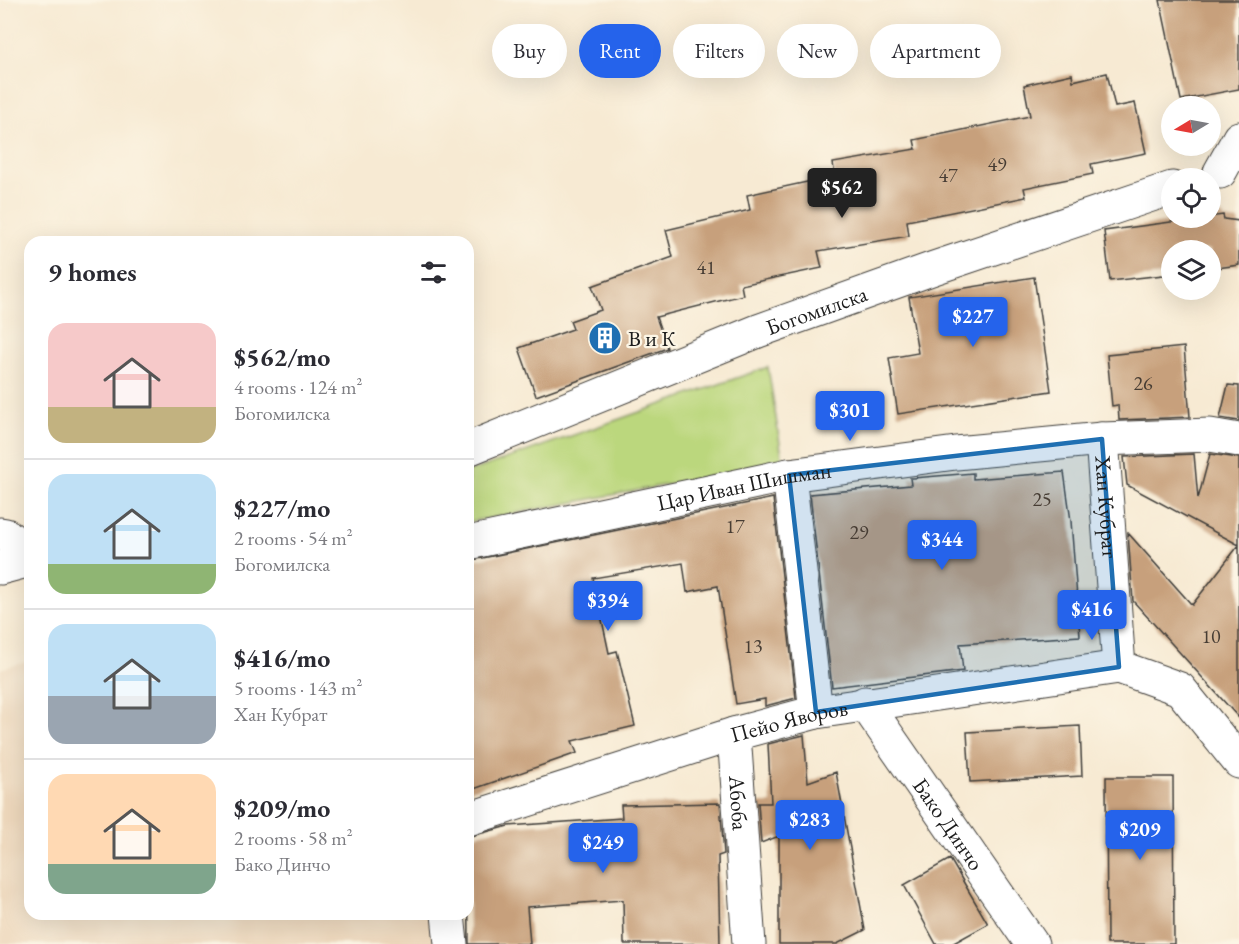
<!DOCTYPE html>
<html lang="en">
<head>
<meta charset="utf-8">
<style>
	body { margin:0; font-family:"EB Garamond",serif; background:#f7f7f7; color:#2b2b33; height:100vh; display:flex; flex-direction:column; font-size:22px; white-space:nowrap }
	* { box-sizing:border-box; margin:0 }
	p { font-size:20px; color:#7c7c81 }
	.icon { flex:none; width:33px; height:33px; fill:none; stroke:currentColor; stroke-width:2; stroke-linecap:round; stroke-linejoin:round }
	.map { position:relative; flex:1; overflow:hidden }
	.panel { position:absolute; left:24px; top:236px; width:450px; height:684px; display:flex; flex-direction:column; background:#fff; border-radius:18px; box-shadow:0 6px 24px #0002 }
	.panel>* { flex:none }
	.banner { position:absolute; left:492px; top:24px; width:570px; height:54px; display:flex; gap:12px }
	.needle { width:39px; rotate:260deg }
	.fabs { position:absolute; left:1161px; top:96px; display:grid; gap:12px }
	.fabs a { display:grid; place-items:center; width:60px; height:60px; border-radius:50%; background:#fff; box-shadow:0 6px 24px #0002; font-size:30px }
	.price { position:absolute; translate:-50% -51px; padding:0 14px; border-radius:6px; background:#2563eb; color:#fff; font-size:20px; line-height:39px; filter:drop-shadow(0 2px 3px #0008) }
	.price::after { content:''; position:absolute; left:50%; top:36px; width:18px; height:14px; margin-left:-9px; background:inherit; clip-path:polygon(0 0,100% 0,50% 100%) }
	.price.current { background:#222; color:#fff }
	ul { padding:0; list-style:none }
	li { display:flex; align-items:center; gap:18px; height:150px; padding:0 24px }
	li+li { border-top:2px solid #e1e1e2 }
	li span { display:grid; place-items:center; flex:none; width:168px; height:120px; border-radius:18px; color:#555 }
	li>.icon { margin-inline-start:auto }
	span .icon { width:72px; height:72px; fill:#fffc; stroke-width:1 }
	li b { font-size:26px }
	h2 { display:flex; justify-content:space-between; align-items:center; height:72px; padding:0 24px; font-size:26px }
	.pill { padding:0 21px; border-radius:27px; background:#fff; box-shadow:0 6px 24px #0002; font-size:21px; line-height:54px }
	.pill.current { background:#2563eb; color:#fff }
	.map>svg:first-child { display:block }
</style>
</head>
<body>
<div class="map">
<svg width="1239" height="944" viewBox="0 0 1239 944">
	<rect width="100%" height="100%" fill="#fcf5e5"/>
	<filter id="ink" filterUnits="userSpaceOnUse"><feTurbulence type="fractalNoise" baseFrequency=".0167" numOctaves="2"/><feDisplacementMap in="SourceGraphic" scale="12" xChannelSelector="R" yChannelSelector="G"/><feConvolveMatrix kernelMatrix="1 2 1 2 8 2 1 2 1" color-interpolation-filters="sRGB"/></filter>
	<filter id="wash" filterUnits="userSpaceOnUse"><feTurbulence type="fractalNoise" baseFrequency=".008" numOctaves="4" result="noise"/><feDisplacementMap in="SourceGraphic" scale="24" xChannelSelector="R" yChannelSelector="G"/><feGaussianBlur stdDeviation="1.35" result="paint"/><feColorMatrix in="noise" values="0 0 0 0 0 0 0 0 0 0 0 0 0 0 0 0 0 1.4 0 .05"/><feComposite in="paint" operator="in"/></filter>
	<g filter="url(#wash)">
		<rect width="100%" height="100%" fill="#f7ead3"/>
		<path fill="#edd7bb" d="M30,661V914H434L437,944H0V669Z"/>
		<path fill="#bbd77d" stroke="#6c7a4c" stroke-width="1.5" d="M768,367L783,463L468,522V472Z"/>
		<g id="blocks">
			<path fill="#c7a07c" d="M1160,0H1239V89L1181,100Z
				M1107,73L1115,107L1135,103L1146,153L1091,164L1093,174L1024,188L1026,197L907,221L909,236L818,251L822,268L741,285L743,295L656,317L667,348L536,396L519,348L573,329L570,321L601,310L592,286L673,257L666,230L750,210L747,195L835,176L833,163L916,149L914,140L1030,116L1024,85L1072,74L1073,81Z
				M1223,215L1224,219L1239,221V265L1210,269V250H1172V274L1110,281L1104,231Z
				M1034,277L1051,391L898,414L889,358L918,353L909,297Z
				M1184,347L1190,417L1119,420L1118,405L1112,406L1107,355Z
				M1228,385L1239,386V421L1220,418Z
				M1194,454L1198,499L1210,454L1239,458V718L1133,601L1128,533L1192,605L1239,545L1127,485L1124,457Z
				M1064,472L1071,521L1080,636L960,644L963,671L832,687L810,494L911,485L910,478H913L973,473V479Z
				M773,498L796,698L765,706V699L736,704L718,586L687,592L683,563L593,578L609,653L617,651L635,726L572,741L577,753L468,791V561Z
				M1080,726L1082,776L970,782L967,732Z
				M804,735L808,782L836,772L865,930L837,944H779V836L761,843L758,803H771L768,744Z
				M1106,777H1173L1174,944H1107Z
				M720,803L724,854L718,856L720,944H624L623,900L527,907L530,944H469L468,837L508,826L622,818L621,805Z
				M950,859L988,924L952,944H936L904,885Z"/>
		</g>
	</g>
	<g filter="url(#ink)">
		<use href="#blocks" fill-opacity="0" stroke="#3d3b37" stroke-width="1.5"/>
		<g fill="none" stroke-linecap="round" stroke-linejoin="round">
			<defs>
				<g id="street">
					<path d="M1220,172L1239,138"/>
					<path id="s1" d="M1102,439L1119,667L1180,689L1239,762"/>
					<path id="s2" d="M468,449L758,331L934,268L1172,188"/>
					<path d="M789,475L816,712"/>
					<path d="M0,534L6,535L30,554"/>
					<path id="s3" d="M468,543L789,475L956,453L1102,439L1210,435L1239,440"/>
					<path d="M0,568L30,560"/>
					<path id="s4" d="M865,703L1032,944"/>
					<path id="s5" d="M734,734L749,944"/>
					<path id="s6" d="M468,819L734,734L816,712L1119,667"/>
					<path d="M448,914L451,944"/>
				</g>
			</defs>
			<use href="#street" stroke="#3d3b37" stroke-width="35"/>
			<use href="#street" stroke="#fff" stroke-width="33"/>
		</g>
	</g>
	<path fill="#1f6fb2" fill-opacity="0.2" stroke="#1f6fb2" stroke-width="4.5" stroke-linejoin="round" d="M1102,439L1119,667L816,712L789,475Z"/>
	<defs>
		<symbol id="building-disc" viewBox="-11 -11 22 22"><circle r="9.5" fill="#1f6fb2" stroke="#fcf5e5"/><path d="M-4-6H4V6H1V3H-1V6H-4ZM-2.5-4.3h1.7v1.8h-1.7ZM.8-4.3h1.7v1.8H.8ZM-2.5-1h1.7V.8h-1.7ZM.8-1h1.7V.8H.8Z" fill="#fff"/></symbol>
	</defs>
	<g fill-rule="evenodd">
		<use href="#building-disc" x="586" y="319" width="38" height="38"/>
	</g>
	<g text-anchor="middle" dominant-baseline="central" stroke-width="4.5" stroke-linejoin="round" paint-order="stroke">
		<g font-size="20" fill="#473d34">
			<text x="997" y="164">49</text>
			<text x="948" y="175">47</text>
			<text x="706" y="267">41</text>
			<text x="1143" y="383">26</text>
			<text x="1042" y="499">25</text>
			<text x="735" y="526">17</text>
			<text x="859" y="532">29</text>
			<text x="1211" y="636">10</text>
			<text x="753" y="646">13</text>
		</g>
		<g font-size="22" fill="#1c1c1c" stroke="#fcf5e5">
			<text stroke="none"><textPath href="#s2" startOffset="375">Богомилска</textPath></text>
			<text stroke="none"><textPath href="#s3" startOffset="282">Цар Иван Шишман</textPath></text>
			<text stroke="none"><textPath href="#s1" startOffset="68">Хан Кубрат</textPath></text>
			<text stroke="none"><textPath href="#s6" startOffset="336">Пейо Яворов</textPath></text>
			<text stroke="none"><textPath href="#s5" startOffset="69">Абоба</textPath></text>
			<text stroke="none"><textPath href="#s4" startOffset="147">Бако Динчо</textPath></text>
		</g>
		<g font-size="22" fill="#1c1c1c" stroke="#fcf5e5" text-anchor="start">
			<text x="628" y="338">В и К</text>
		</g>
	</g>
</svg>
<div class="fabs">
<a><svg class="needle" viewBox="-14 -14 28 28"><path d="M0-13l5 13h-10z" fill="#e53935"/><path d="M0 13l5-13h-10z" fill="#7c7c81"/></svg></a>
<a><svg class="icon" aria-label="locate" viewBox="0 0 24 24"><circle cx="12" cy="12" r="6"/><path d="M12 2v4M12 18v4M2 12h4M18 12h4"/></svg></a>
<a><svg class="icon" aria-label="layers" viewBox="0 0 24 24"><path d="M12 4l9 5-9 5-9-5zM3 14l9 5 9-5"/></svg></a>
</div>
<b class="price current" style="left:842px;top:219px">$562</b>
<b class="price" style="left:973px;top:348px">$227</b>
<b class="price" style="left:850px;top:442px">$301</b>
<b class="price" style="left:942px;top:571px">$344</b>
<b class="price" style="left:608px;top:632px">$394</b>
<b class="price" style="left:1092px;top:641px">$416</b>
<b class="price" style="left:810px;top:851px">$283</b>
<b class="price" style="left:1140px;top:861px">$209</b>
<b class="price" style="left:603px;top:874px">$249</b>
<div class="banner">
<a class="pill">Buy</a>
<a class="pill current">Rent</a>
<a class="pill">Filters</a>
<a class="pill">New</a>
<a class="pill">Apartment</a>
</div>
<section class="panel">
<h2>9 homes<svg class="icon" aria-label="filters" viewBox="0 0 24 24"><path d="M4 7h16M4 17h16"/><circle cx="9" cy="7" r="2"/><circle cx="15" cy="17" r="2"/></svg></h2>
<ul>
<li><span style="background:linear-gradient(#f6c9c9 70%,#c2b280 0)"><svg class="icon" aria-label="home" viewBox="0 0 24 24"><path d="M3 11l9-7 9 7M6 9v11h12V9"/></svg></span><div><b>$562/mo</b><p>4 rooms · 124 m²</p><p>Богомилска</p></div></li>
<li><span style="background:linear-gradient(#bfe0f5 75%,#8fb573 0)"><svg class="icon" aria-label="home" viewBox="0 0 24 24"><path d="M3 11l9-7 9 7M6 9v11h12V9"/></svg></span><div><b>$227/mo</b><p>2 rooms · 54 m²</p><p>Богомилска</p></div></li>
<li><span style="background:linear-gradient(#bfe0f5 60%,#9aa5b1 0)"><svg class="icon" aria-label="home" viewBox="0 0 24 24"><path d="M3 11l9-7 9 7M6 9v11h12V9"/></svg></span><div><b>$416/mo</b><p>5 rooms · 143 m²</p><p>Хан Кубрат</p></div></li>
<li><span style="background:linear-gradient(#ffd9b3 75%,#7fa58c 0)"><svg class="icon" aria-label="home" viewBox="0 0 24 24"><path d="M3 11l9-7 9 7M6 9v11h12V9"/></svg></span><div><b>$209/mo</b><p>2 rooms · 58 m²</p><p>Бако Динчо</p></div></li>
</ul>
</section>
</div>
</body>
</html>
